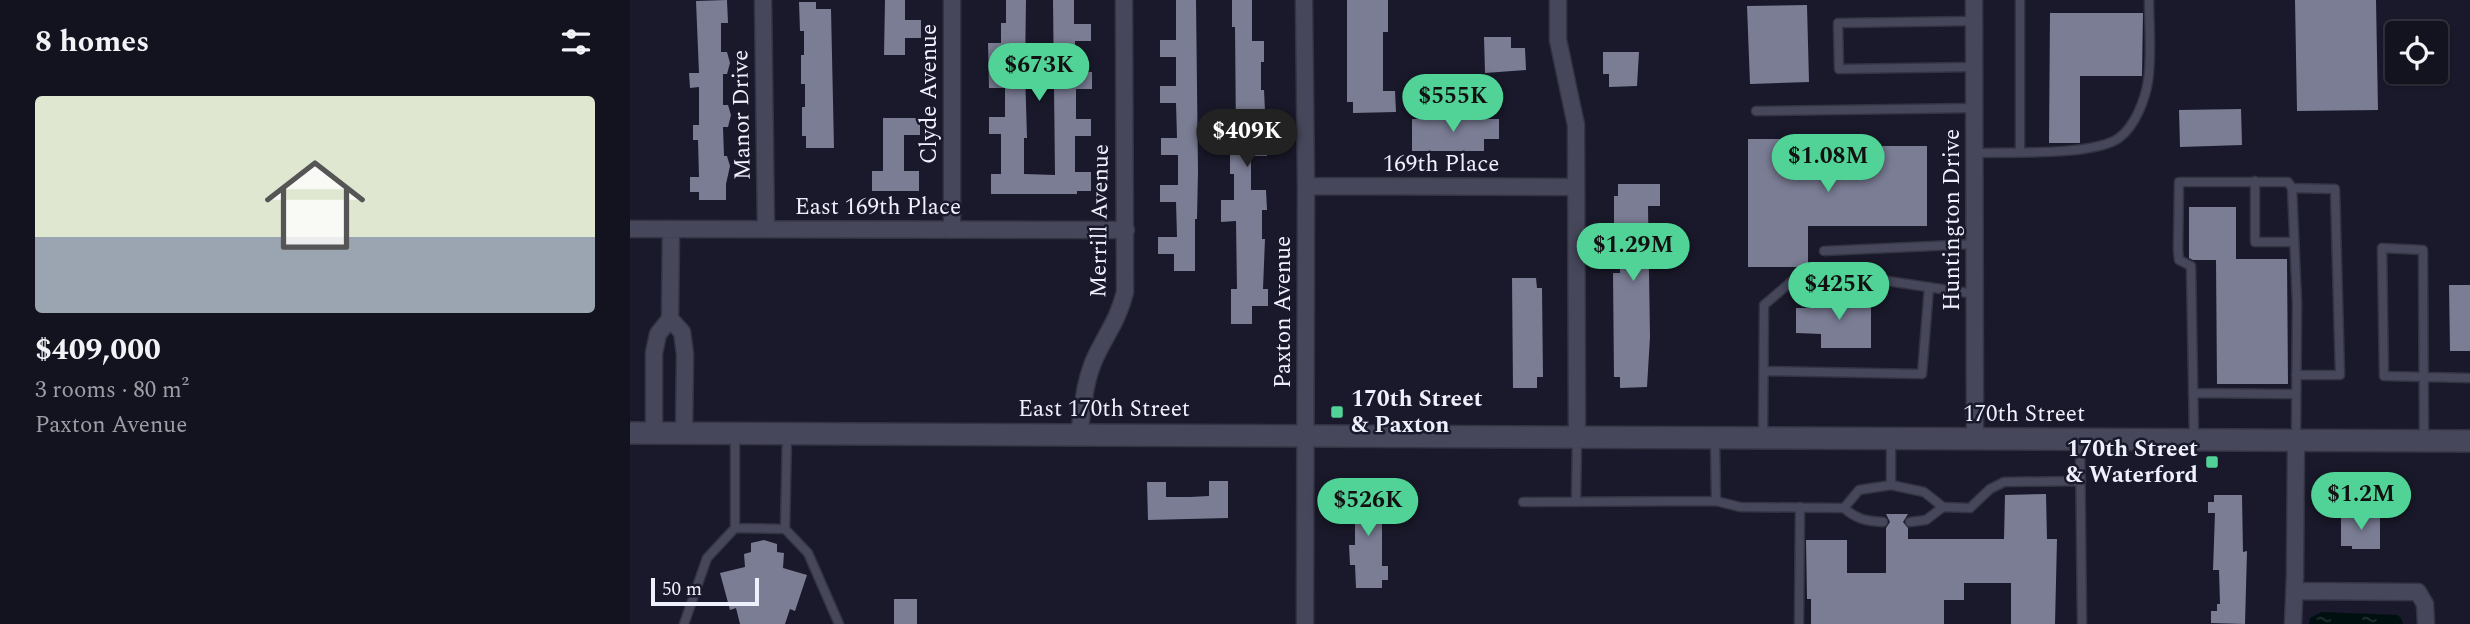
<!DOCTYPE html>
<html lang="en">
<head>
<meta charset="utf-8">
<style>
	body { margin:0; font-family:Spectral,serif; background:#1c1c29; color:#f1f3f6; height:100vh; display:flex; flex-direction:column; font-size:26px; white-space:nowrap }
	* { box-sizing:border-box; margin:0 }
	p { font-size:23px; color:#9d9ea5 }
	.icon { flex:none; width:38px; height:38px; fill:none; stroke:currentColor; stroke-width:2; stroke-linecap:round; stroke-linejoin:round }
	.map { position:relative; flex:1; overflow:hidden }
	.side { display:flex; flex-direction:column; background:#131320; width:630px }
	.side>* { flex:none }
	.tools { position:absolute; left:1755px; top:21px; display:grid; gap:14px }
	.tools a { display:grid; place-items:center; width:63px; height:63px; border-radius:7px; background:#131320; box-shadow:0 2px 5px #0004,0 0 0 2px #32323e; font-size:35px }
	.scale { position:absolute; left:21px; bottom:18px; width:108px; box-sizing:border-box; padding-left:7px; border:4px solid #eff0fd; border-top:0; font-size:19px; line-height:24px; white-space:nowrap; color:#eff0fd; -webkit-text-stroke:5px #19192b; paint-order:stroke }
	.price { position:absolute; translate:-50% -60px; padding:0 16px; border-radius:24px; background:#51d398; color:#111; font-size:23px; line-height:46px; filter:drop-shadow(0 2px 4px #0008) }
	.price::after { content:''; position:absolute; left:50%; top:42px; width:21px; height:16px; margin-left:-10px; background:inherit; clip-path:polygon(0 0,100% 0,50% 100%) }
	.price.current { background:#222; color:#fff }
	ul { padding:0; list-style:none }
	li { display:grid; align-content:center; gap:14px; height:371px; padding:0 35px }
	li span { display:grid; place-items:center; height:217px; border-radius:7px; color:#555 }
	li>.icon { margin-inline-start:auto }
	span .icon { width:126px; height:126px; fill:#fffc; stroke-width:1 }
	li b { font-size:30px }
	h2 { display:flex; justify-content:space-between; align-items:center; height:84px; padding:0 35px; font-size:30px }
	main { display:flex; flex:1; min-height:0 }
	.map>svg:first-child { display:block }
</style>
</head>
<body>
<main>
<section class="side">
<h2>8 homes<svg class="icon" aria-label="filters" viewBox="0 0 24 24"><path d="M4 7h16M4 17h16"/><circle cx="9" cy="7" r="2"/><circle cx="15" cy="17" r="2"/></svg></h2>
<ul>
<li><span style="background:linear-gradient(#dfe7d0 65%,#9aa5b1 0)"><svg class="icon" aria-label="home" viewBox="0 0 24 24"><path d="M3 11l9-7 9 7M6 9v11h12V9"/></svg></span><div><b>$409,000</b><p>3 rooms · 80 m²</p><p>Paxton Avenue</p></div></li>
</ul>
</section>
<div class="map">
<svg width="1840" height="624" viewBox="0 0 1840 624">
	<defs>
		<pattern id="water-ripples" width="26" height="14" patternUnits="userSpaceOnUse" patternTransform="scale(1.75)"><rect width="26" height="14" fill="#000f10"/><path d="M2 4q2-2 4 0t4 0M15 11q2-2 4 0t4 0" fill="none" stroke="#263234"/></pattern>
	</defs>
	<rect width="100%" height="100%" fill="#19192b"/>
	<path fill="url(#water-ripples)" d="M1692,612L1767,615L1771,618L1773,624H1679L1680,618Z"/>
	<path fill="#7b7d95" d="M97,0L98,23H91V52H97L100,63L97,74H93V105H98L101,115L98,127H93L94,156H97L100,166L96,184V200H69V192H60V177H69L68,140H63V125H69V87L60,88L59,73H69L66,1Z
		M255,0H275V20H291V38H275V55H254Z
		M376,0H396L395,71L397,138H394V174L425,175L423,0H444V24H461V41H445V72H462V89H446V119H461V136H445V172H461V191H447V194H361V174H371V134H359V117H375V88H359L358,43H371V23H376Z
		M546,0H566L568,172L567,219H565V271H544V254H528V237H547L546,202H530V185H548V155H531V138H547L546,103H530V86H546V57H530V40H546Z
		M602,0H622V41H634V62H631V90H634L635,111H632V139H637V156H621V190H636L637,210H632V239H635L633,289H638V306H622V324H601V289H607L606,221L591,222V200H604V174H600V139H606L605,27H602Z
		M717,0H758V32H753V91H765L766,112L723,113V102H717Z
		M1665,0H1746L1748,110L1667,111Z
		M169,2H186V9H201L204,148H176V136H172V107H175V84H171V55H174V31H170Z
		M1177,5L1179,82L1120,84L1117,6Z
		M1420,13H1513L1512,76H1450V143H1419Z
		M854,37H881V48H895L896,70L855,73Z
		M973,52H1009L1007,86L979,87V74H973Z
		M1611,109L1612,145L1550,147L1549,110Z
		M253,118H290V135H274V171H289V191H242V171H253Z
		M782,119H869V139H854V151H782Z
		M1118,139H1163V146H1297V226H1178V267H1118Z
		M988,184H1030V206H1018L1020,337L1017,387L990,388V377H984L983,273H990V250H984V196H988Z
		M1559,207H1606V259H1657L1658,384H1587L1586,260H1563L1559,258Z
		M882,278H906L907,288H912L913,377H907V388H883Z
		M1819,285H1840V351H1820Z
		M1207,286H1223V299L1241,300V348H1191V334L1166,333V308H1207Z
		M579,481H598V518L518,520L517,482H536V497H560L579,496Z
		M719,489H750L752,510H758V524H752V566H758V580H752V588H726L725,565H720L719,545H725V509H719Z
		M1416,494L1417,539H1427L1425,624H1381V583H1334V600H1314V624H1181V599H1177L1176,540H1217V573H1256V528L1260,522L1256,514H1278L1273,522L1278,528V539H1374L1375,495Z
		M1584,495H1612L1613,552L1617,551L1615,624L1581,623V611H1587V604H1590L1589,570H1583L1585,513H1578V502H1584Z
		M1711,516H1750V549H1722V546H1711Z
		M134,540L147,544V552L154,553L153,568L177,575L165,611L160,609L155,624H110L106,608L100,610L90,573L115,567L114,554L121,552V543Z
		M264,599H287V624H264Z"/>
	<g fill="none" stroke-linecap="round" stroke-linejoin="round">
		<defs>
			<path id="lane" d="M1390,0V152
				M1344,21L1208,23L1209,69L1344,67
				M1126,111L1344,108
				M1345,153C1377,152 1464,156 1489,138C1505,126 1515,100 1518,81C1522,55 1519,26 1519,0
				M1625,181V242H1664
				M1662,188L1705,189L1710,375H1666
				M1194,251L1345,244
				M1134,371L1292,374L1299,287
				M1563,393L1666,394
				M105,436V528L155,529L157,436
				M1564,437L1561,266L1549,260L1548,250L1549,182H1658L1662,188L1667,303L1666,440
				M1133,438L1134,305L1161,282L1185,279H1244L1345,294
				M1794,438L1793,250L1752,248L1754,376L1840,378
				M1085,439L1086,501
				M1261,439V485
				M1450,441L1452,624
				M893,502L1086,501L1110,507L1214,508L1229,490L1261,485L1294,492L1313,507L1340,508L1360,489L1374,482L1451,481
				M946,502L947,438
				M1214,508C1226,519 1236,521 1253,522
				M1280,522L1296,520L1313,507
				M155,529L178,553L209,624
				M54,624L77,558L105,528
				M1169,624L1170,507"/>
			<path id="street" d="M133,0L136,229
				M322,0V230
				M674,0L676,186L675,624
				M928,0V40L946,125L947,438
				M1344,0L1345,440
				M676,186L946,187
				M0,229L496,230
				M40,319L52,332L55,354L54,433
				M24,433V353L28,334L40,319L41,229
				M449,435C453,408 454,381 466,356C478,331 488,320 495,292L494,0
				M1665,591L1788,592L1795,604L1796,624
				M1663,624L1665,576L1666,441"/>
			<path id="secondary" d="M0,433L1840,441"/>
		</defs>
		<use href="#lane" stroke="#343342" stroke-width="11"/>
		<use href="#street" stroke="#343342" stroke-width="19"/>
		<use href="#secondary" stroke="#343342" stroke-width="24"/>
		<use href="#lane" stroke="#47475c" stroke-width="8"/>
		<use href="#street" stroke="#47475c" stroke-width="16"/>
		<use href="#secondary" stroke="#47475c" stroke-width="21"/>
	</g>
	<g fill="#51d398" stroke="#19192b" stroke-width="2.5">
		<rect x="700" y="405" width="14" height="14" rx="3.5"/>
		<rect x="1575" y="455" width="14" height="14" rx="3.5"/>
	</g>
	<g text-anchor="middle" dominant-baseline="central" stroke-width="5" stroke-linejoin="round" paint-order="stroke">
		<g font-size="23" fill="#eff0fd" stroke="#19192b">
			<text transform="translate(299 94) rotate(-90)">Clyde Avenue</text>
			<text transform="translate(112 115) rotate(-91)">Manor Drive</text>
			<text x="811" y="164">169th Place</text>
			<text x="248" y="207">East 169th Place</text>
			<text transform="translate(1322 220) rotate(-90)">Huntington Drive</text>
			<text transform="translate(470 221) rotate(-89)">Merrill Avenue</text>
			<text transform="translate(653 312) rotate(-90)">Paxton Avenue</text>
			<text x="474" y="409">East 170th Street</text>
			<text x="1394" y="414">170th Street</text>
		</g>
		<g font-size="23" font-weight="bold" fill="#eff0fd" stroke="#19192b" text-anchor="start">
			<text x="721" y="399">170th Street<tspan x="721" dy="26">&amp; Paxton</tspan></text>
			<text x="1568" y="449" text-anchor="end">170th Street<tspan x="1568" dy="26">&amp; Waterford</tspan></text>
		</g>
	</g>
</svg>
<div class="tools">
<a><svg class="icon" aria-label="locate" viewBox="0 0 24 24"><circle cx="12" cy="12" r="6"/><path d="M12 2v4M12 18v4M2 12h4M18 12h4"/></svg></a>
</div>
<div class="scale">50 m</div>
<b class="price" style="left:409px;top:103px">$673K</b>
<b class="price" style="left:823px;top:134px">$555K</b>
<b class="price current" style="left:617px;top:169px">$409K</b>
<b class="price" style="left:1198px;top:194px">$1.08M</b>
<b class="price" style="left:1003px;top:283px">$1.29M</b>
<b class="price" style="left:1209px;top:322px">$425K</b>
<b class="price" style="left:1731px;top:532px">$1.2M</b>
<b class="price" style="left:738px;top:538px">$526K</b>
</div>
</main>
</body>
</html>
